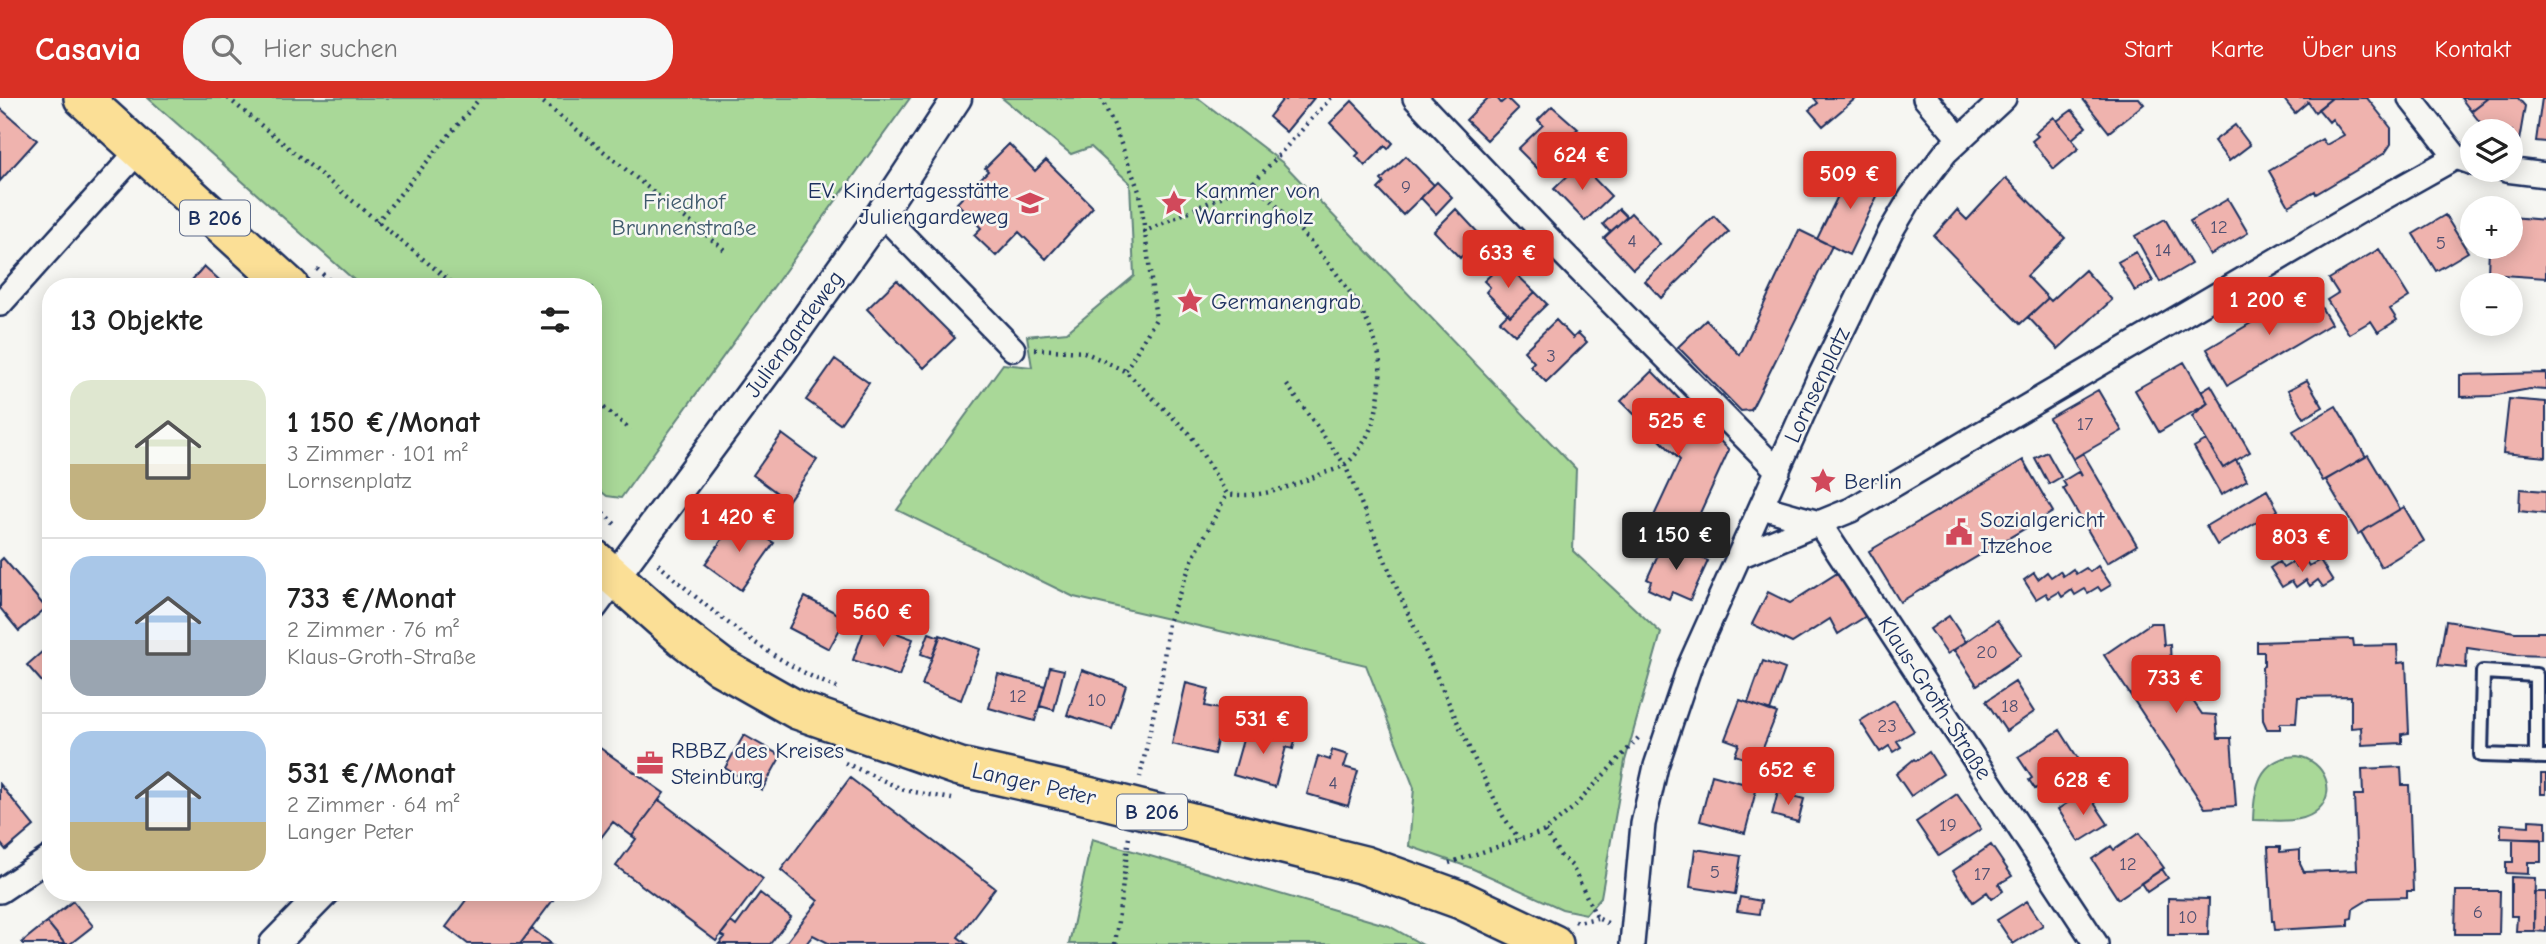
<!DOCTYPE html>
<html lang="de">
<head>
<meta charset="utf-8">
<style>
	body { margin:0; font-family:"Comic Neue",sans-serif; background:#f6f6f6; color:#222; height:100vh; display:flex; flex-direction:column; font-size:26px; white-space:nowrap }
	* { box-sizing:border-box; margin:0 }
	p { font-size:23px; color:#767676 }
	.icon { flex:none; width:38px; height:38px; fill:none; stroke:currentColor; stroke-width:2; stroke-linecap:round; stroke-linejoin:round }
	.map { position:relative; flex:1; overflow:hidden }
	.sheet { position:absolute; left:42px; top:180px; width:560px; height:623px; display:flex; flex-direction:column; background:#fff; border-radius:28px; box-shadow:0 4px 18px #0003 }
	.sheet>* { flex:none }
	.controls { position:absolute; left:2460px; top:21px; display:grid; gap:14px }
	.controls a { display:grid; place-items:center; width:63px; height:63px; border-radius:50%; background:#fff; box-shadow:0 4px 18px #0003; font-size:35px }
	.price { position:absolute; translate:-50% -60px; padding:0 16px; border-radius:7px; background:#d93025; color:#fff; font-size:23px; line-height:46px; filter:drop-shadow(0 2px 4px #0008) }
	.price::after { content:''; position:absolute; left:50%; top:42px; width:21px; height:16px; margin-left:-10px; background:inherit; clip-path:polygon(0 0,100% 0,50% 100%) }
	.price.selected { background:#222; color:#fff }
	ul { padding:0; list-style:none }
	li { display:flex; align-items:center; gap:21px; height:175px; padding:0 28px }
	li+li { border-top:2px solid #e0e0e0 }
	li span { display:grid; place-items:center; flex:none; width:196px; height:140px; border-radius:21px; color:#555 }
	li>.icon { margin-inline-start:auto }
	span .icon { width:84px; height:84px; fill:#fffc; stroke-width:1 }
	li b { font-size:30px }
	h2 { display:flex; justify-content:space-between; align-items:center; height:84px; padding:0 28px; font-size:30px }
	header { display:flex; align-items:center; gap:42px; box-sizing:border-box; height:98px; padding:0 35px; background:#d93025; color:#fff }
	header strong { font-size:33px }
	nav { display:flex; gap:38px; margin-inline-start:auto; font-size:24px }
	.search { width:490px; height:63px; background:#f6f6f6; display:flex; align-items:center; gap:18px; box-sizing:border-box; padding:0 24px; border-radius:28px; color:#767676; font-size:26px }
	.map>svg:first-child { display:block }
</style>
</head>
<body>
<header>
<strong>Casavia</strong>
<div class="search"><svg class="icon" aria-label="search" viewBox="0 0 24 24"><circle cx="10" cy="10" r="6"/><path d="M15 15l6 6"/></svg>Hier suchen</div>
<nav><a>Start</a><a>Karte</a><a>Über uns</a><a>Kontakt</a></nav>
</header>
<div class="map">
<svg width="2546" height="846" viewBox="0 0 2546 846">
	<rect width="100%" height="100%" fill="#f6f6f2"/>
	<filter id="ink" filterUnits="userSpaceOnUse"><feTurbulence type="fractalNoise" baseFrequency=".0143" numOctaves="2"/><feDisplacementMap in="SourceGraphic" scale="14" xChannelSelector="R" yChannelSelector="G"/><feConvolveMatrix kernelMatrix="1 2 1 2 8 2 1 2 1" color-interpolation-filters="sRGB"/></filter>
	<g filter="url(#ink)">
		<path fill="#a9d898" stroke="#62847b" stroke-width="2" d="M148,0H910L621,400L607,398L593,387V189H362Z
			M1002,0H1198L1283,65L1576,371L1573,453L1661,535L1625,663L1601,799L1586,816L1562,811L1471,770L1409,748L1414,690L1366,567L1074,499L897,412L1003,266L1032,269L1027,238L1067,234L1134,178L1130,85L1091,49L1071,56Z
			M2297,658C2325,662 2340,697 2314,715C2299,726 2271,722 2253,722C2254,691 2258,660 2297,658Z
			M1092,741L1389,828L1421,846H1069Z"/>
		<path fill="#efb3ae" stroke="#1b2f5e" stroke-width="2" d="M1284,0L1286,2L1288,0H1314L1286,34L1269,19Z
			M1488,0H1497L1501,5L1507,0L1518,11L1487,42L1466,22Z
			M1814,0H1856L1823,28L1809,12L1818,5Z
			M2082,0H2139L2144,6L2109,34Z
			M2283,0H2332L2315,14L2308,4L2295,15Z
			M2332,0H2367L2391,30V46L2385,55L2316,96L2315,93L2289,108L2269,73L2322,41L2326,47L2344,37L2332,21L2329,24L2318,11Z
			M2461,0H2488L2471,13Z
			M2488,0H2518L2525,8L2519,43L2511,42V33H2487L2471,13Z
			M2542,0H2546V44L2536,43Z
			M1352,3L1393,45L1388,51L1385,48L1365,68L1356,58L1359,55L1330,25Z
			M1552,8L1578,31L1560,44L1563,48L1539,72L1518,51L1543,27L1538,22Z
			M0,10L37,42L0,83Z
			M2072,12L2086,29L2072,41L2057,23Z
			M2054,19L2079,50L2054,71L2032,43L2038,38L2035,35Z
			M2235,27L2250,47L2229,63L2214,43Z
			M1009,46L1035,73L1046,62L1093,109L1046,161L1019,134L996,158L974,137L981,130L957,105L988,73L985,70Z
			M1406,58L1434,87L1403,117L1378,91L1384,85L1381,82Z
			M1580,66L1611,98L1585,123L1554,91Z
			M1858,71L1880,81L1877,88L1881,90L1849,157L1817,141L1849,75L1855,77Z
			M2006,80L2065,140L2027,178L2048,200L2020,226L1934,138L1957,112L1967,122Z
			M1437,84L1452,99L1436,116L1421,100Z
			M2228,101L2248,135L2210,157L2190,123Z
			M1456,111L1482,139L1479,142L1485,149L1471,162L1465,155L1460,160L1434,133Z
			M1619,111L1627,119L1610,134L1603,126Z
			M1631,115L1660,146L1633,171L1604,140Z
			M2445,117L2468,154L2436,173L2413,136Z
			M1714,118L1729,134L1661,200L1645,183Z
			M2511,119L2546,122V180L2488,176L2489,149H2511Z
			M2165,121L2191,166L2160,184L2135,138Z
			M1799,132L1832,148L1751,312L1741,313L1678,249L1706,222L1740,257Z
			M2379,151L2409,199L2390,211L2397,222L2378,234L2371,223L2349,236L2327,202L2338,195L2329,181Z
			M2136,154L2153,183L2135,193L2118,164Z
			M204,168L227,189H186Z
			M1498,170L1504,176L1510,170L1535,194L1510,218L1486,194L1490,189L1484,183Z
			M2085,172L2112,202L2058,251L2028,219L2048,200L2051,203Z
			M897,182L955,240L924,270L867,211Z
			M2310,190L2331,226L2228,287L2207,251Z
			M1535,194L1547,206L1515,237L1500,223L1508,215L1510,218Z
			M1556,222L1573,240L1578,235L1587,244L1546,284L1530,268L1534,264L1524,253Z
			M835,261L869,285L840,326L806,302Z
			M2184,264L2208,305L2159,334L2135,292Z
			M1652,273L1729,352L1683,452L1646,435L1680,362L1621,303Z
			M2546,275V292L2530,291L2491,298L2460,299V277Z
			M2307,282L2323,309L2304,320L2288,292Z
			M2211,287L2250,354L2223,370L2192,318L2208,305L2201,293Z
			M2098,292L2122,333L2073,361L2049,320Z
			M2509,301L2546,304V359L2503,355Z
			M2336,308L2366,359L2323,383L2293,333Z
			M782,336L817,362L788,403L753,377Z
			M2206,342L2223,370L2236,362L2247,382L2221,397L2194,349Z
			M2047,354L2061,379L2049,386L2035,360Z
			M2083,355L2137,447L2107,465L2063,390L2066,388L2063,383L2078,374L2082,378L2073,361Z
			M2368,357L2400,411L2358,436L2326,382Z
			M2023,362L2053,414L1900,504L1869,453Z
			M2520,391L2546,393V416L2519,413Z
			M2267,392L2278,412L2217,447L2206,428Z
			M2404,409L2424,443L2381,469L2361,434Z
			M737,420L774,445L741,492L705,466Z
			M1664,443L1708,463L1690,502L1672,494L1669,501L1648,491L1651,483L1647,481Z
			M3,460L46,510L19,533L0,510V463Z
			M2320,462L2333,483L2323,489L2318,482L2310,488L2306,482L2296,489L2292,483L2282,489L2270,470L2279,464L2283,470L2293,464L2296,469L2306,463L2309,468Z
			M2098,468L2111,487L2101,493L2098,489L2088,495L2085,491L2075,497L2072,492L2062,499L2059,494L2049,500L2046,495L2036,501L2024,482L2034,475L2038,481L2047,474L2051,479L2060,473L2063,478L2073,471L2076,476L2086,470L2090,474Z
			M1839,474L1866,518L1838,536L1830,521L1792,545L1752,526L1768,494L1790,505Z
			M805,499L846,520L829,551L789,530Z
			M1949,518L1966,544L1947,556L1930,531Z
			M1997,522L2021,557L1977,587L1954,552Z
			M2446,523L2515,534H2546V558L2515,557L2467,550L2466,570L2438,567Z
			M867,524L913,541L899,578L853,562Z
			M2151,525H2162L2164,547L2170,546L2171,569L2185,570V590L2187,593H2200V603H2193L2202,616L2216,617L2218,640H2231L2236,708L2205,710L2104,557Z
			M929,535L940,539L932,560L921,556Z
			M940,537L980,551L961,602L922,587Z
			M2353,541L2354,548L2397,547L2398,565L2406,564L2409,635L2402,636V645L2362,647L2361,629L2351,630V598L2298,599L2296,625H2280V631H2267L2263,622L2262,569L2264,568V554H2257V544Z
			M51,546V594L27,567Z
			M1763,563L1785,571L1770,613L1748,605Z
			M1050,569L1064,572L1054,612L1040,608Z
			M1082,572L1126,587L1112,631L1067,617Z
			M998,576L1045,588L1035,623L989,610Z
			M2015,584L2034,614L2006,633L1986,603Z
			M1186,585L1209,591L1205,608L1224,612L1214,656L1172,646Z
			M1740,602L1777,615L1757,665L1735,657L1739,646L1725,641Z
			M1894,602L1914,633L1897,643L1901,649L1893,654L1889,648L1880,654L1860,623Z
			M1246,631L1270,638L1272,631L1296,638L1293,651L1286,649L1275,689L1233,677Z
			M2060,632L2079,662L2035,691L2029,682L2032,680L2018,659Z
			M744,637L781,658L762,692L725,670Z
			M593,645L664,695L632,738L613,724L593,750Z
			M1332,652L1348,657L1344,669L1358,673L1348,708L1307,696L1318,658L1330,662Z
			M1929,654L1943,676L1911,698L1896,676L1914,661L1916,663Z
			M2401,669L2402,687H2409L2413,793H2407V799L2371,800L2353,811L2352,820L2348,821V828L2275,832L2274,823H2272L2268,749H2280V754L2300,752V766L2304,774L2357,772L2354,697H2363L2362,671Z
			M2541,676H2546V696H2541Z
			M1712,677L1757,689L1745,735L1700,723Z
			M850,680L995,790L958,839L967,846H830L813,837L806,846H785L818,803L781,772Z
			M2080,684L2086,693L2071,703L2064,695Z
			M0,686L34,728L6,752L0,745Z
			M2086,693L2108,726L2079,744L2058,711Z
			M1778,694L1804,701L1798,724L1772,717Z
			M1957,696L1981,731L1939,758L1916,724Z
			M659,702L763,781L716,843L616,768L636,741L632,738Z
			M2529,722L2546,723V742L2501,740V726L2529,728Z
			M2139,735L2164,770L2118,801L2092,761L2111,748L2114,752Z
			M2513,741H2541V764H2528V776L2506,775V764H2513Z
			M1991,747L2012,778L1999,786L2003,793L1992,801L1987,794L1973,804L1953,773Z
			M1695,751L1741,758L1735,796L1690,789Z
			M2162,771L2168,780L2147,794L2141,785Z
			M2511,779L2535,780L2534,833H2516L2517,818H2511Z
			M2456,793H2500L2499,836H2455Z
			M472,794H559L520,846H468L446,829Z
			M2534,794H2546V834L2534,833Z
			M760,795L791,819L770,846H719L725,839L721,837L731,824L736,828Z
			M1740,799L1761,803L1759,816L1737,813Z
			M2168,800L2209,801L2208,837H2168Z
			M73,803L93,828L70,846H65L47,824Z
			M2027,803L2043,827L2013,846L1997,822Z
			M47,824L65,846H23L22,844Z
			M532,831L552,846H520Z"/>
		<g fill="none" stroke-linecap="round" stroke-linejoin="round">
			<defs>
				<path id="service" d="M2536,659V577L2483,574L2481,657L2546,659"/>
				<path id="minor" d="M1415,0L1552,144L1778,373
					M1925,0L1959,40
					M2410,0L2456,59
					M2506,72L2546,77
					M881,115L1013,251
					M0,206L140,51
					M1762,409L1819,425L1851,412L2358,114L2456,59L2473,65
					M1740,458L1819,425L2096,846
					M0,793L51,759
					M1632,846L1643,726L1656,668L1690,567L1818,282L1891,133L1912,98L1946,54L2004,0"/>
				<path id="tertiary" d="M593,508L783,252L881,115L957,0
					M274,846L325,794"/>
				<path id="primary" d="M83,0L290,189
					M593,460L682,539L721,569L797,612L960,669L1072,694L1364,767L1461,802L1554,846"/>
			</defs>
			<use href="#service" stroke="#1b2f5e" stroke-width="18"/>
			<use href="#minor" stroke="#1b2f5e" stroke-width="28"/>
			<use href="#tertiary" stroke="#1b2f5e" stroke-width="33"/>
			<use href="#primary" stroke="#1b2f5e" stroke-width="42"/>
			<path stroke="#1b2f5e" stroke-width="4.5" stroke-dasharray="2 5" stroke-linecap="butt" d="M228,0L457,189
				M538,0L727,154
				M1101,0L1113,25L1140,96L1156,221L1125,273L1190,336L1227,396L1193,460L1168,525L1162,577L1140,679
				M1254,84L1331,0
				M377,124L480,0
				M1143,134L1254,84C1297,130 1360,189 1377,250C1383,269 1380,294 1376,313C1373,330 1359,358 1344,367C1339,371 1330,373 1324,375C1291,388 1263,401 1227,396
				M317,171L337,189
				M1035,251L1084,254L1125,273
				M1287,287L1345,367L1398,493L1472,656L1503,718L1519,741
				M593,301L631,332
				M593,405L618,429
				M593,415L598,409
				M658,466C712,514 769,562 837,590
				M845,665L904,692L952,701
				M1545,733L1560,757L1572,768L1597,820L1612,827
				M1449,765L1545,733L1573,710L1640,638
				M1575,823L1578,824L1597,820
				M1115,846L1129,739"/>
			<use href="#service" stroke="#f6f6f2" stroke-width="12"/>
			<use href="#minor" stroke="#f6f6f2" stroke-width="23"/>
			<use href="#tertiary" stroke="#f6f6f2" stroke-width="28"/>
			<use href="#primary" stroke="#fbdf96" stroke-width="37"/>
		</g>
	</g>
	<defs>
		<symbol id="school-bare" viewBox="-9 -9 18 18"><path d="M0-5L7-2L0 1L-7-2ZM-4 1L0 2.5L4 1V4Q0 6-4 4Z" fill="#d1495b" stroke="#f6f6f2" stroke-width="2.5" paint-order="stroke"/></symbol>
		<symbol id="sight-bare" viewBox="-9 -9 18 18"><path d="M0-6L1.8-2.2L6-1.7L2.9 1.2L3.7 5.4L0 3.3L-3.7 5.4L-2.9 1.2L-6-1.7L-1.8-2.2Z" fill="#d1495b" stroke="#f6f6f2" stroke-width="2.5" paint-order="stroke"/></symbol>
		<symbol id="civic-bare" viewBox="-9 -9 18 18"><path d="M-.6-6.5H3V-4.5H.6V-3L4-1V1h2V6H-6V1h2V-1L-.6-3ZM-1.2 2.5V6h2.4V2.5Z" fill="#d1495b" stroke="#f6f6f2" stroke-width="2.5" paint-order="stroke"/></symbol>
		<symbol id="office-bare" viewBox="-9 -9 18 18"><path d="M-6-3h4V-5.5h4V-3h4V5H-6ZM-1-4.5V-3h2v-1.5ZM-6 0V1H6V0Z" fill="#d1495b" stroke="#f6f6f2" stroke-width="2.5" paint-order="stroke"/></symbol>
	</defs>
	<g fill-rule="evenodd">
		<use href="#school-bare" x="1011" y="86" width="38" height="38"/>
		<use href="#sight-bare" x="1155" y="86" width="38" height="38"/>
		<use href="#sight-bare" x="1171" y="184" width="38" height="38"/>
		<use href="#sight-bare" x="1804" y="364" width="38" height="38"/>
		<use href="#civic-bare" x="1940" y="415" width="38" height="38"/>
		<use href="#office-bare" x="631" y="646" width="38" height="38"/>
	</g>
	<g text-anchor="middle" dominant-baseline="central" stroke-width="5" stroke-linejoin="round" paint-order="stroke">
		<g font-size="19" fill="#505072">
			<text x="1406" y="89">9</text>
			<text x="2219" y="129">12</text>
			<text x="1632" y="143">4</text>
			<text x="2441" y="145">5</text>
			<text x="2163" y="152">14</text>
			<text x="1551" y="258">3</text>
			<text x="2085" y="326">17</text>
			<text x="1987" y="554">20</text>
			<text x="1018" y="598">12</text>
			<text x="1097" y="602">10</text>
			<text x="2010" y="608">18</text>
			<text x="1887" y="628">23</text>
			<text x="1333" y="685">4</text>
			<text x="1948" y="727">19</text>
			<text x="2128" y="766">12</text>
			<text x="1715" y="774">5</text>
			<text x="1982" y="776">17</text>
			<text x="2478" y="814">6</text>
			<text x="2188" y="819">10</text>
		</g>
		<g fill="#f6f6f2" stroke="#5d6b8a" stroke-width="2">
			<rect x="180" y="102.5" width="70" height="35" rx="5"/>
			<rect x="1117" y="696.5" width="70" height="35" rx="5"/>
		</g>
		<g font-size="21" font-weight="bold" fill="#1b2f5e">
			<text x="215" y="120">B 206</text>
			<text x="1152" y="714">B 206</text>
		</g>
		<g font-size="23" fill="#1b2f5e" stroke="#f6f6f2" text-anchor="start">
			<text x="1009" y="92" text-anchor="end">EV. Kindertagesstätte<tspan x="1009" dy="26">Juliengardeweg</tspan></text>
			<text x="1195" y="92">Kammer von<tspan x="1195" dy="26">Warringholz</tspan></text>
			<text x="1211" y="203">Germanengrab</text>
			<text x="1844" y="383">Berlin</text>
			<text x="1980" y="421">Sozialgericht<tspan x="1980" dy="26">Itzehoe</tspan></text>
			<text x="671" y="652">RBBZ des Kreises<tspan x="671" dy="26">Steinburg</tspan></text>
		</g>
		<g font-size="23" fill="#3e596c" stroke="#f6f6f2">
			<text x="684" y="103">Friedhof<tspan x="684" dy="26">Brunnenstraße</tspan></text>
		</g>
		<g font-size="23" fill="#1b2f5e" stroke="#f6f6f2">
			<text transform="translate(794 236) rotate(-54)">Juliengardeweg</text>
			<text transform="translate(1817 287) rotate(-65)">Lornsenplatz</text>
			<text transform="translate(1935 600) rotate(57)">Klaus-Groth-Straße</text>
			<text transform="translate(1034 686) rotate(13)">Langer Peter</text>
		</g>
	</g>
</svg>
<div class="controls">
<a><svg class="icon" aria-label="layers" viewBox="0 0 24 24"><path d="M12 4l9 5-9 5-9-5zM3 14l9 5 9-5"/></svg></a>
<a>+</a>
<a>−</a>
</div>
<b class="price" style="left:1582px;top:94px">624 €</b>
<b class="price" style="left:1850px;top:113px">509 €</b>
<b class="price" style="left:1508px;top:192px">633 €</b>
<b class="price" style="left:2269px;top:239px">1 200 €</b>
<b class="price" style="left:1678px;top:360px">525 €</b>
<b class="price" style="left:739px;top:456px">1 420 €</b>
<b class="price selected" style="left:1676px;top:474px">1 150 €</b>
<b class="price" style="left:2302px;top:476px">803 €</b>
<b class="price" style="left:883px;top:551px">560 €</b>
<b class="price" style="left:2176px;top:617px">733 €</b>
<b class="price" style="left:1263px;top:658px">531 €</b>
<b class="price" style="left:1788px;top:709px">652 €</b>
<b class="price" style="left:2083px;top:719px">628 €</b>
<section class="sheet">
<h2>13 Objekte<svg class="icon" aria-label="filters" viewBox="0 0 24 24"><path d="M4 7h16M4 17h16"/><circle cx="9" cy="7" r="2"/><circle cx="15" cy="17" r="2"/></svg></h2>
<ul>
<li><span style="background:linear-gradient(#dfe7d0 60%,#c2b280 0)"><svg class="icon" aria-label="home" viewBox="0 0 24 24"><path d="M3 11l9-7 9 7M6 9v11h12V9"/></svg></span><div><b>1 150 €/Monat</b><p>3 Zimmer · 101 m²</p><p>Lornsenplatz</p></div></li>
<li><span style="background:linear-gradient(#a9c7e8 60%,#9aa5b1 0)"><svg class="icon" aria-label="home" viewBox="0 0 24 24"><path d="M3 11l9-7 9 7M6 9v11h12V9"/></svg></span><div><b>733 €/Monat</b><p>2 Zimmer · 76 m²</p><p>Klaus-Groth-Straße</p></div></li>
<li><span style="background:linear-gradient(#a9c7e8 65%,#c2b280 0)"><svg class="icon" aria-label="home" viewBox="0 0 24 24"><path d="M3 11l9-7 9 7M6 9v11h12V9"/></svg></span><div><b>531 €/Monat</b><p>2 Zimmer · 64 m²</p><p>Langer Peter</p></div></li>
</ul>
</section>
</div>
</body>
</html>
